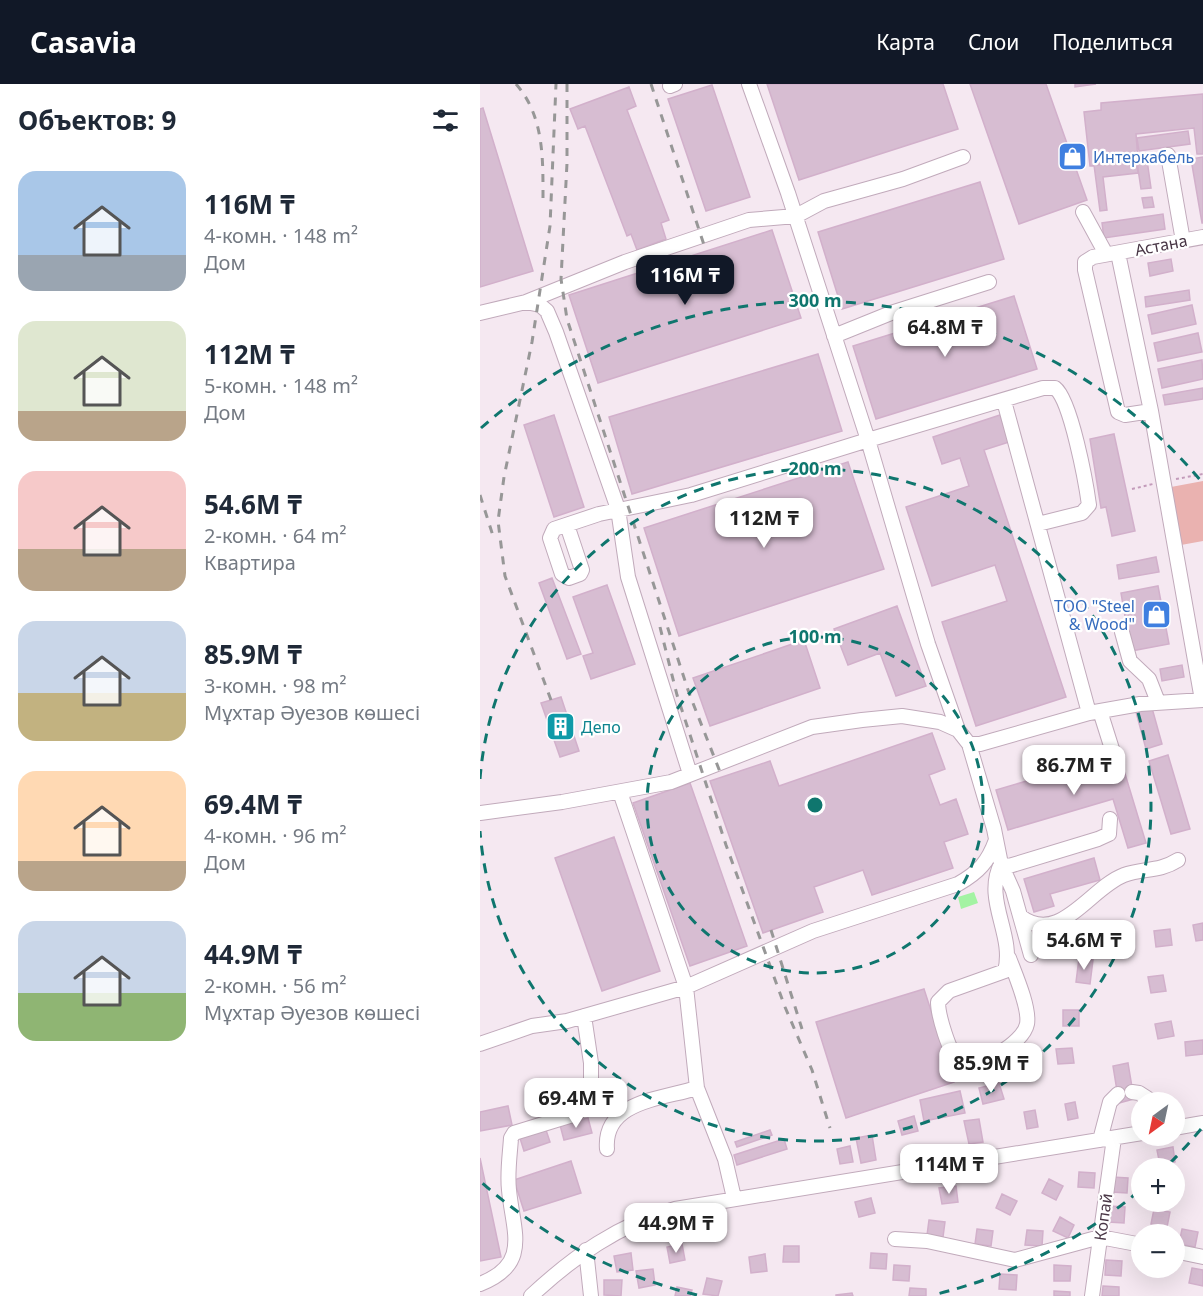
<!DOCTYPE html>
<html lang="ru">
<head>
<meta charset="utf-8">
<style>
	body { margin:0; font-family:"Noto Sans",sans-serif; background:#f2f2f3; color:#1f2937; height:100vh; display:flex; flex-direction:column; font-size:22px; white-space:nowrap }
	* { box-sizing:border-box; margin:0 }
	p { font-size:20px; color:#747a83 }
	.icon { flex:none; width:33px; height:33px; fill:none; stroke:currentColor; stroke-width:2; stroke-linecap:round; stroke-linejoin:round }
	.map { position:relative; flex:1; overflow:hidden }
	.sheet { display:flex; flex-direction:column; background:#fff; width:480px }
	.sheet>* { flex:none }
	.needle { width:39px; rotate:213deg }
	.controls { position:absolute; left:651px; top:1008px; display:grid; gap:12px }
	.controls a { display:grid; place-items:center; width:54px; height:54px; border-radius:50%; background:#fff; box-shadow:0 6px 24px #0002; font-size:30px }
	.price { position:absolute; translate:-50% -51px; padding:0 14px; border-radius:12px; background:#fff; color:#222; font-size:20px; line-height:39px; filter:drop-shadow(0 2px 3px #0008) }
	.price::after { content:''; position:absolute; left:50%; top:36px; width:18px; height:14px; margin-left:-9px; background:inherit; clip-path:polygon(0 0,100% 0,50% 100%) }
	.price.on { background:#111827; color:#fff }
	ul { padding:0; list-style:none }
	li { display:flex; align-items:center; gap:18px; height:150px; padding:0 18px }
	li span { display:grid; place-items:center; flex:none; width:168px; height:120px; border-radius:18px; color:#555 }
	li>.icon { margin-inline-start:auto }
	span .icon { width:72px; height:72px; fill:#fffc; stroke-width:1 }
	li b { font-size:26px }
	h2 { display:flex; justify-content:space-between; align-items:center; height:72px; padding:0 18px; font-size:26px }
	header { display:flex; align-items:center; gap:36px; box-sizing:border-box; height:84px; padding:0 30px; background:#111827; color:#fff }
	header strong { font-size:28px }
	nav { display:flex; gap:33px; margin-inline-start:auto; font-size:21px }
	main { display:flex; flex:1; min-height:0 }
	.map>svg:first-child { display:block }
</style>
</head>
<body>
<header>
<strong>Casavia</strong>
<nav><a>Карта</a><a>Слои</a><a>Поделиться</a></nav>
</header>
<main>
<section class="sheet">
<h2>Объектов: 9<svg class="icon" aria-label="filters" viewBox="0 0 24 24"><path d="M4 7h16M4 17h16"/><circle cx="9" cy="7" r="2"/><circle cx="15" cy="17" r="2"/></svg></h2>
<ul>
<li><span style="background:linear-gradient(#a9c7e8 70%,#9aa5b1 0)"><svg class="icon" aria-label="home" viewBox="0 0 24 24"><path d="M3 11l9-7 9 7M6 9v11h12V9"/></svg></span><div><b>116M ₸</b><p>4-комн. · 148 m²</p><p>Дом</p></div></li>
<li><span style="background:linear-gradient(#dfe7d0 75%,#b9a48a 0)"><svg class="icon" aria-label="home" viewBox="0 0 24 24"><path d="M3 11l9-7 9 7M6 9v11h12V9"/></svg></span><div><b>112M ₸</b><p>5-комн. · 148 m²</p><p>Дом</p></div></li>
<li><span style="background:linear-gradient(#f6c9c9 65%,#b9a48a 0)"><svg class="icon" aria-label="home" viewBox="0 0 24 24"><path d="M3 11l9-7 9 7M6 9v11h12V9"/></svg></span><div><b>54.6M ₸</b><p>2-комн. · 64 m²</p><p>Квартира</p></div></li>
<li><span style="background:linear-gradient(#c9d6e8 60%,#c2b280 0)"><svg class="icon" aria-label="home" viewBox="0 0 24 24"><path d="M3 11l9-7 9 7M6 9v11h12V9"/></svg></span><div><b>85.9M ₸</b><p>3-комн. · 98 m²</p><p>Мұхтар Әуезов көшесі</p></div></li>
<li><span style="background:linear-gradient(#ffd9b3 75%,#b9a48a 0)"><svg class="icon" aria-label="home" viewBox="0 0 24 24"><path d="M3 11l9-7 9 7M6 9v11h12V9"/></svg></span><div><b>69.4M ₸</b><p>4-комн. · 96 m²</p><p>Дом</p></div></li>
<li><span style="background:linear-gradient(#c9d6e8 60%,#8fb573 0)"><svg class="icon" aria-label="home" viewBox="0 0 24 24"><path d="M3 11l9-7 9 7M6 9v11h12V9"/></svg></span><div><b>44.9M ₸</b><p>2-комн. · 56 m²</p><p>Мұхтар Әуезов көшесі</p></div></li>
</ul>
</section>
<div class="map">
<svg width="723" height="1212" viewBox="0 0 723 1212">
	<rect width="100%" height="100%" fill="#f5e8f1"/>
	<path fill="#eab2b0" d="M723,397V457L701,461L691,403Z"/>
	<path fill="#a3f3a3" d="M494,808L498,819L481,825L478,813Z"/>
	<path fill="#d7bdd2" stroke="#d2b0cb" stroke-width="1.5" d="M287,0H463L478,45L319,96Z
		M490,0H566L607,116L539,140Z
		M595,0H616L595,3Z
		M232,1L270,113L226,127L188,15Z
		M149,3L156,22L147,26L189,136L181,139L186,155L157,166L151,150L147,152L105,42L98,45L90,25Z
		M723,10V70H717L714,44L656,50L658,76L610,82L604,28L621,26V19Z
		M3,24L53,187L0,203V25Z
		M708,47L710,60L659,67L657,54Z
		M723,73V139H722L711,75Z
		M656,75L658,89L623,93L627,126L620,127L614,81Z
		M667,76L671,104L661,105L657,78Z
		M500,98L524,175L362,225L338,148Z
		M672,113L674,123L664,124L662,114Z
		M683,130L685,145L624,154L622,139Z
		M292,146L321,234L118,299L89,211Z
		M691,175L693,187L670,192L668,179Z
		M709,206L710,216L666,223L665,213Z
		M534,212L557,285L396,335L373,262Z
		M712,221L716,240L672,250L668,231Z
		M718,249L722,268L678,277L674,259Z
		M338,270L362,347L152,410L129,333Z
		M722,276L723,295L682,304L678,285Z
		M723,304V315L685,321L683,311Z
		M74,331L104,423L74,433L44,341Z
		M520,331L529,358L504,366L586,613L496,642L462,538L527,517L515,481L452,502L426,423L489,402L480,374L462,380L453,353Z
		M634,350L655,447L632,452L626,423L621,424L610,355Z
		M368,378L404,485L199,552L164,444Z
		M676,473L679,488L639,495L637,481Z
		M72,494L101,570L87,575L59,499Z
		M127,501L155,580L111,595L103,572L113,569L93,513Z
		M678,502L689,560L651,567L641,509Z
		M417,522L446,602L416,612L400,569L368,581L354,545Z
		M324,556L340,604L230,642L213,594Z
		M702,581L704,593L682,597L680,585Z
		M81,613L99,667L80,673L61,619Z
		M672,624L682,660L666,665L656,628Z
		M452,649L465,685L449,691L460,721L476,715L488,750L464,758L473,784L392,811L383,786L334,803L343,828L283,849L230,697L290,677L299,702Z
		M639,670L666,759L648,764L633,715L528,746L516,706Z
		M688,671L710,745L691,750L669,677Z
		M210,699L267,862L210,882L153,719Z
		M134,753L180,887L122,907L75,774Z
		M614,774L620,796L570,810L574,822L554,828L544,795Z
		M723,839V856L716,857L713,841Z
		M690,845L692,861L676,863L674,847Z
		M599,874L613,876L610,900L596,898Z
		M683,891L686,907L671,909L668,893Z
		M444,905L474,998L366,1034L336,938Z
		M583,926H599V942H583Z
		M691,937L694,952L678,955L675,940Z
		M723,956V970L706,972L705,958Z
		M592,964L594,979L578,980L576,965Z
		M648,979L654,1015L639,1019L633,982Z
		M519,999L524,1015L503,1020L499,1004Z
		M480,1007L485,1029L444,1037L440,1016Z
		M595,1018L598,1034L588,1036L585,1020Z
		M28,1022L32,1041L0,1047V1028Z
		M555,1026L558,1043L547,1045L544,1028Z
		M434,1032L438,1047L422,1051L418,1037Z
		M108,1034L112,1049L84,1056L80,1041Z
		M499,1035L503,1058L489,1060L484,1037Z
		M65,1043L70,1058L44,1067L39,1051Z
		M290,1046L292,1051L257,1063L255,1058Z
		M392,1051L396,1076L381,1079L376,1054Z
		M304,1055L307,1065L257,1081L254,1071Z
		M370,1062L373,1078L360,1080L357,1065Z
		M693,1063L695,1078L680,1081L677,1066Z
		M0,1074L21,1173L0,1177Z
		M91,1077L101,1109L44,1127L34,1096Z
		M599,1088L615,1089L614,1104L598,1103Z
		M632,1093L648,1094L647,1109L631,1108Z
		M569,1095L583,1102L576,1116L562,1109Z
		M476,1102L478,1118L462,1120L459,1104Z
		M522,1110L537,1117L530,1131L516,1124Z
		M391,1114L395,1129L379,1133L375,1118Z
		M629,1122L645,1123L644,1139L628,1138Z
		M674,1125L690,1128L687,1143L671,1140Z
		M580,1133L594,1141L588,1154L573,1147Z
		M449,1136L465,1138L463,1153L447,1151Z
		M497,1145L513,1147L511,1162L495,1160Z
		M702,1145L718,1148L715,1163L699,1160Z
		M547,1146L563,1147L562,1162L545,1161Z
		M202,1160L205,1176L190,1179L187,1163Z
		M304,1162H319V1178H303Z
		M151,1169L153,1186L137,1188L134,1172Z
		M391,1169L407,1170L406,1185L390,1184Z
		M285,1170L287,1187L271,1189L269,1173Z
		M626,1176L642,1177L641,1192L625,1191Z
		M414,1181L430,1182L429,1197L413,1196Z
		M574,1181L591,1182L590,1197H574Z
		M712,1184L723,1186V1202L709,1199Z
		M173,1185L175,1201L159,1204L156,1187Z
		M520,1190L537,1191L536,1206L519,1205Z
		M227,1194L242,1197L238,1212L223,1210Z
		M124,1196H142L141,1212L124,1211Z
		M623,1202L639,1203V1212H622Z
		M197,1203L212,1206L210,1212H195Z
		M430,1204L446,1205V1212H429Z
		M574,1207L590,1208V1212H574Z
		M372,1209L373,1212H356V1211Z"/>
	<g fill="none" stroke-linecap="round" stroke-linejoin="round">
		<defs>
			<path id="minor" d="M269,0L308,109L388,356L563,304H575C591,316 606,399 609,421L602,429L558,440
				M190,2L195,0
				M688,71L703,157
				M603,128L626,170
				M638,169L671,327L722,616
				M46,218L60,221L67,227L76,248L138,425L148,493L210,690
				M0,229L46,218L145,178L269,136L316,132L344,117L423,95L483,73
				M354,252L411,229L509,198
				M524,317L609,629L660,620L723,616
				M671,327L645,331L638,328L605,186V178L613,173L723,153
				M87,441L102,486L100,490L89,494L82,490L70,454L74,445L119,430L211,411L388,356L448,560L478,646
				M642,548L650,577L669,595L678,618
				M620,627L632,665
				M489,660L514,745L521,780L529,782L618,755L629,750L630,735
				M140,708L206,903L217,1004L245,1075L254,1114
				M0,729L82,718L191,698L332,643L382,636L422,632L460,638L478,646L489,660H500L609,629
				M521,780C503,816 535,851 525,887L469,907L458,918C458,930 469,971 480,977C498,986 543,960 547,940C550,924 535,890 529,874
				M521,780L533,807L551,871
				M540,832C579,863 610,804 644,791C663,784 679,788 698,776
				M0,960L52,942L87,937L206,903L333,847L478,800C499,788 508,778 516,756
				M652,1008L659,1009L673,1018
				M694,1044L723,1039
				M620,1056L630,1018L638,1010
				M127,1065C123,1017 182,1015 217,1004
				M415,1155L447,1157L535,1176L620,1153L662,1161
				M106,1166L111,1212
				M694,1167L723,1173
				M0,1200C51,1180 33,1148 29,1106C27,1089 30,1070 31,1054L34,1049L96,1030L111,1011V979L104,932
				M51,1212C93,1173 139,1140 195,1125L662,1049
				M612,1212L634,1054"/>
		</defs>
		<use href="#minor" stroke="#c1aabb" stroke-width="16"/>
		<path stroke="#c39bba" stroke-width="2" stroke-dasharray="3 3" stroke-linecap="butt" d="M696,395L723,390
			M652,405L673,400"/>
		<use href="#minor" stroke="#fff" stroke-width="14"/>
		<path stroke="#979797" stroke-width="3" stroke-dasharray="8 8" stroke-linecap="butt" d="M36,0C64,32 63,74 63,115
			M87,0V79L81,195L87,235L209,609L242,693
			M171,0L226,167
			M0,411L14,455
			M180,543L197,611L246,761L305,923L332,986L350,1044
			M71,616L25,492L18,437L24,393L52,258L70,142L76,0
			M291,846L322,945"/>
	</g>
	<g fill="none" stroke="#0f766e" stroke-width="3" stroke-dasharray="10 8">
		<circle cx="335" cy="721" r="168"/>
		<path d="M0 695A336 336 0 1 1 0 747"/>
		<path d="M721 1045A504 504 0 0 1 685 1084M659 1107A504 504 0 0 1 453 1211M217 1211A504 504 0 0 1 1 1098M1 344A504 504 0 0 1 721 397"/>
	</g>
	<defs>
		<symbol id="shop-square" viewBox="-11 -11 22 22"><rect x="-9" y="-9" width="18" height="18" rx="4" fill="#3f7fe0" stroke="#fff"/><path d="M-5-2.5h2.3a2.7 3.5 0 0 1 5.4 0H5L5.5 6h-11ZM-1.5-2.5h3a1.5 2.3 0 0 0-3 0Z" fill="#fff"/></symbol>
		<symbol id="building-square" viewBox="-11 -11 22 22"><rect x="-9" y="-9" width="18" height="18" rx="4" fill="#0f9aa8" stroke="#fff"/><path d="M-4-6H4V6H1V3H-1V6H-4ZM-2.5-4.3h1.7v1.8h-1.7ZM.8-4.3h1.7v1.8H.8ZM-2.5-1h1.7V.8h-1.7ZM.8-1h1.7V.8H.8Z" fill="#fff"/></symbol>
	</defs>
	<g fill-rule="evenodd">
		<use href="#shop-square" x="576" y="56" width="33" height="33"/>
		<use href="#shop-square" x="660" y="514" width="33" height="33"/>
		<use href="#building-square" x="64" y="626" width="33" height="33"/>
	</g>
	<g text-anchor="middle" dominant-baseline="central" stroke-width="4.5" stroke-linejoin="round" paint-order="stroke">
		<g font-size="16" fill="#366cbe" stroke="#fff" text-anchor="start">
			<text x="613" y="73">Интеркабель</text>
			<text x="655" y="522" text-anchor="end">TOO "Steel<tspan x="655" dy="18">&amp; Wood"</tspan></text>
		</g>
		<g font-size="16" fill="#483645" stroke="#fff">
			<text transform="translate(681 161) rotate(-11)">Астана</text>
			<text transform="translate(623 1133) rotate(-82)">Копай</text>
		</g>
		<g font-size="16" fill="#0d838f" stroke="#fff" text-anchor="start">
			<text x="101" y="643">Депо</text>
		</g>
	</g>
	<circle cx="335" cy="721" r="9" fill="#0f766e" stroke="#fff" stroke-width="3"/>
	<g font-size="18" text-anchor="middle" font-weight="bold" fill="#0f766e" stroke="#fff" stroke-width="4.5" stroke-linejoin="round" paint-order="stroke">
		<text x="335" y="223">300 m</text>
		<text x="335" y="391">200 m</text>
		<text x="335" y="559">100 m</text>
	</g>
</svg>
<div class="controls">
<a><svg class="needle" viewBox="-14 -14 28 28"><path d="M0-13l5 13h-10z" fill="#e53935"/><path d="M0 13l5-13h-10z" fill="#747a83"/></svg></a>
<a>+</a>
<a>−</a>
</div>
<b class="price on" style="left:205px;top:222px">116M ₸</b>
<b class="price" style="left:465px;top:274px">64.8M ₸</b>
<b class="price" style="left:284px;top:465px">112M ₸</b>
<b class="price" style="left:594px;top:712px">86.7M ₸</b>
<b class="price" style="left:604px;top:887px">54.6M ₸</b>
<b class="price" style="left:511px;top:1010px">85.9M ₸</b>
<b class="price" style="left:96px;top:1045px">69.4M ₸</b>
<b class="price" style="left:469px;top:1111px">114M ₸</b>
<b class="price" style="left:196px;top:1170px">44.9M ₸</b>
</div>
</main>
</body>
</html>
